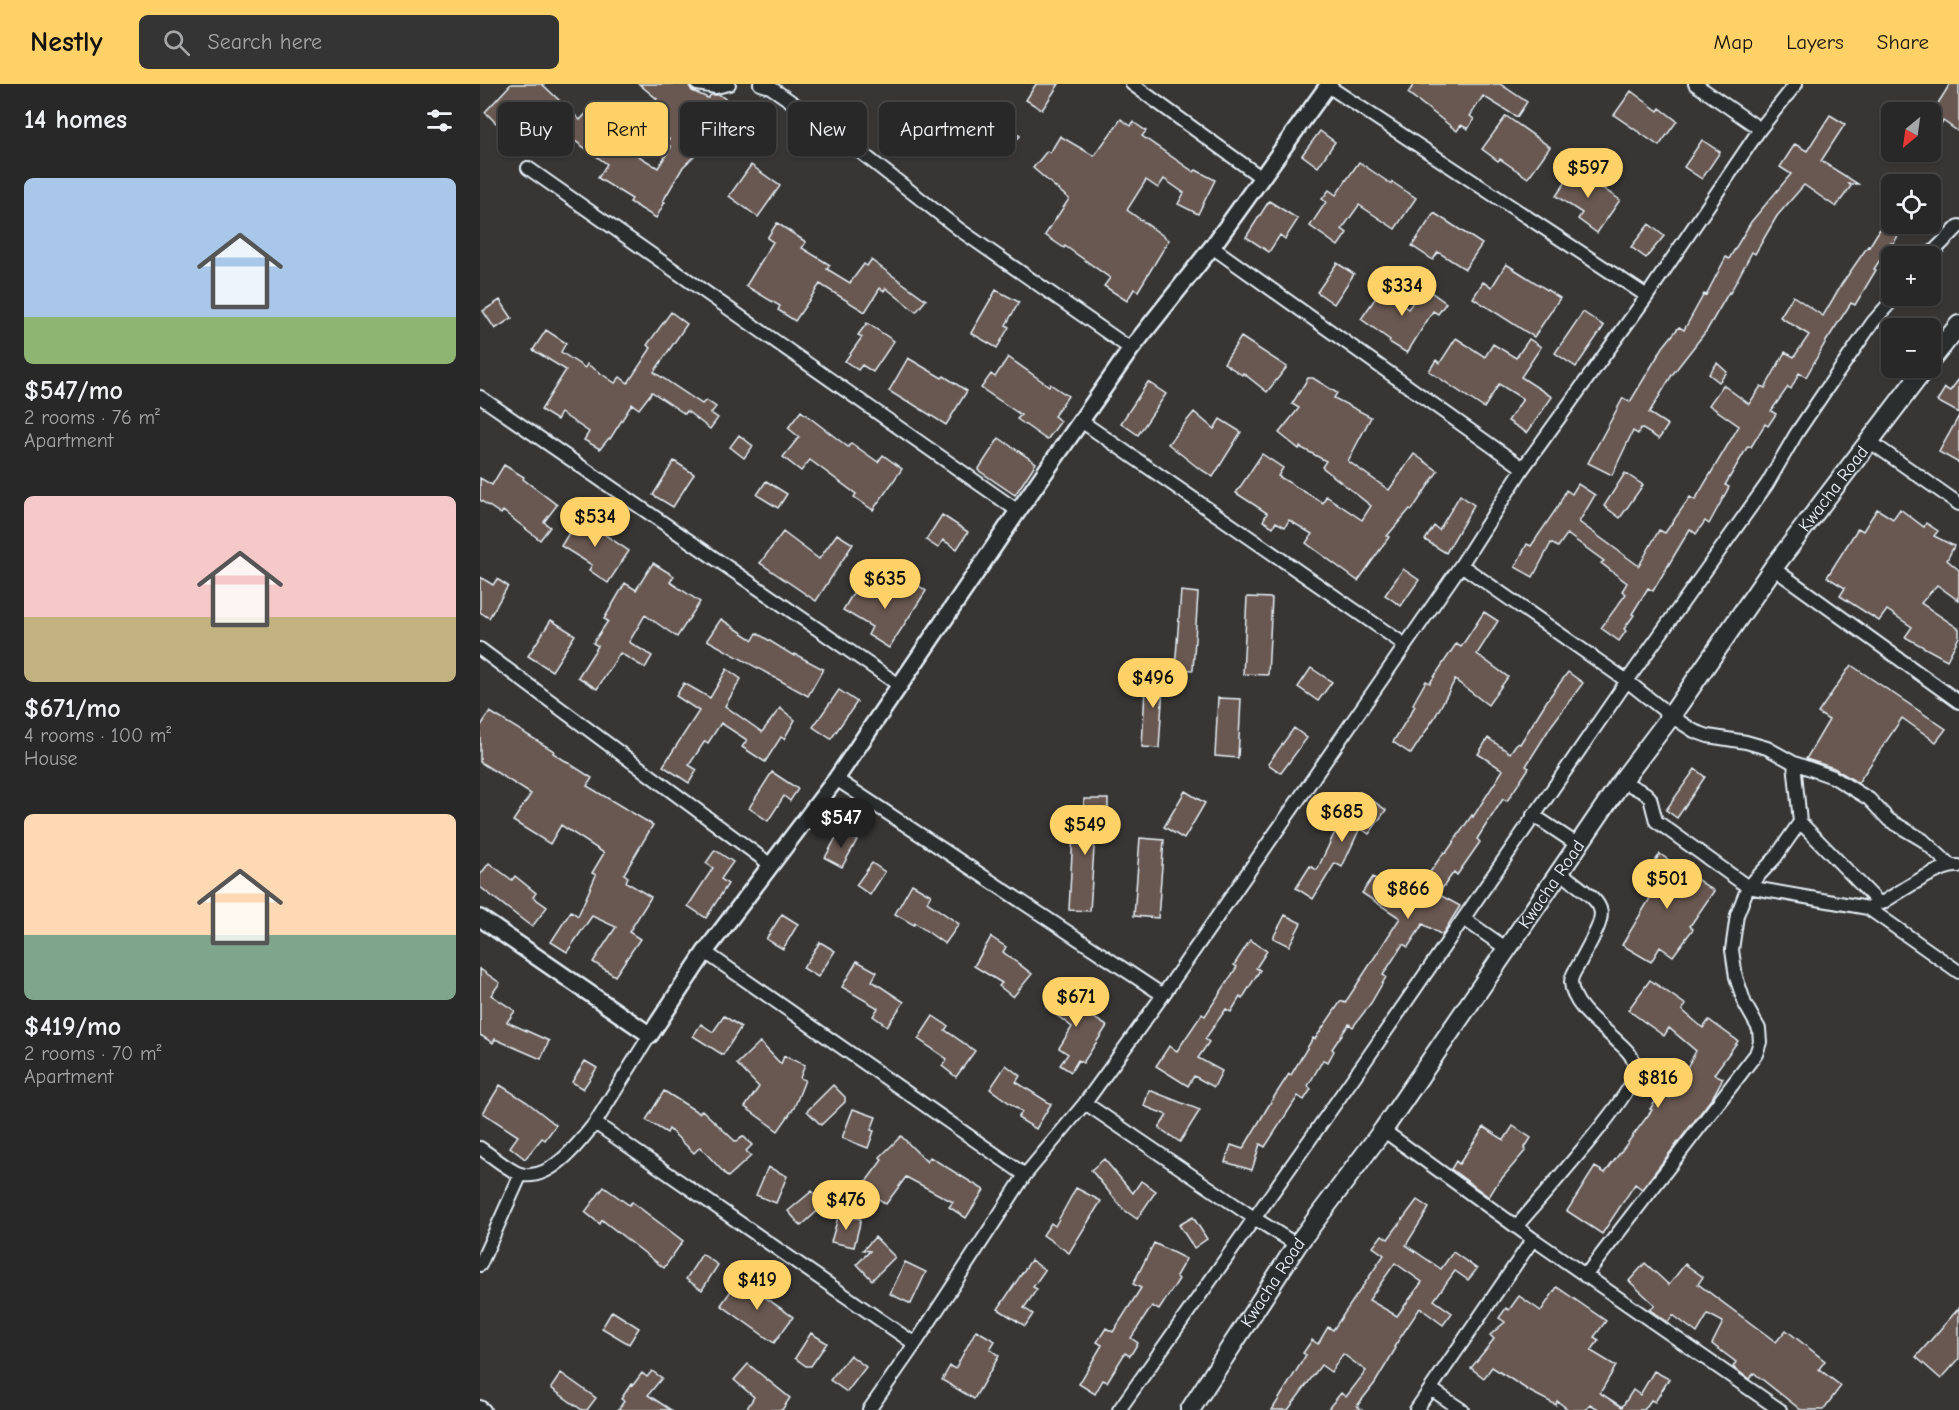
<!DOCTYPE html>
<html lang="en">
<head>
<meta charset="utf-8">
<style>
	body { margin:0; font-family:"Comic Neue",sans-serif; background:#353434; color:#f1f3f6; height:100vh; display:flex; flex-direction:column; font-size:22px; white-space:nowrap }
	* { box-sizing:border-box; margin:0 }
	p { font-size:20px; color:#a5a6a8 }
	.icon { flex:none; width:33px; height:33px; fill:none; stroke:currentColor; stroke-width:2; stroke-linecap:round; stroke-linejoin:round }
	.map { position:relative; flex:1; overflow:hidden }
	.sheet { display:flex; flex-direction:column; background:#292828; width:480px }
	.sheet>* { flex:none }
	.top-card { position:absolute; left:18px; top:18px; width:570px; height:54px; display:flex; gap:12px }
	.needle { width:39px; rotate:209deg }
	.buttons { position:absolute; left:1401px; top:18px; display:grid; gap:12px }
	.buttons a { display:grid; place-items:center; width:60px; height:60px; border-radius:9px; background:#292828; box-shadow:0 2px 4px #0004,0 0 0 2px #454445; font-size:30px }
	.price { position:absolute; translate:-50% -51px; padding:0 14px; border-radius:21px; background:#ffd166; color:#111; font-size:20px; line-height:39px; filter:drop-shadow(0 2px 3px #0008) }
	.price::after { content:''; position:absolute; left:50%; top:36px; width:18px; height:14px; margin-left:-9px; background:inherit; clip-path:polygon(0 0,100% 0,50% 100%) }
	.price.current { background:#222; color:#fff }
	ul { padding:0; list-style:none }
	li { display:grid; align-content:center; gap:12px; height:318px; padding:0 24px }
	li span { display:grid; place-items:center; height:186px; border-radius:9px; color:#555 }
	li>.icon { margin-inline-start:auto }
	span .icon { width:108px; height:108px; fill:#fffc; stroke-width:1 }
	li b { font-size:26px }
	h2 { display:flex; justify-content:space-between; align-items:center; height:72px; padding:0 24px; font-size:26px }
	.tag { padding:0 21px; border-radius:9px; background:#292828; box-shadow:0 2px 4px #0004,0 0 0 2px #454445; font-size:21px; line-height:54px }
	.tag.current { background:#ffd166; color:#111 }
	header { display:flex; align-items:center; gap:36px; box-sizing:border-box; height:84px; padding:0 30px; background:#ffd166; color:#111 }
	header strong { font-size:28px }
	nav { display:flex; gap:33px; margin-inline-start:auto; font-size:21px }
	.search { width:420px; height:54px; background:#353434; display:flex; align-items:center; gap:15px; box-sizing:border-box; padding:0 21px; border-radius:9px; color:#a5a6a8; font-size:22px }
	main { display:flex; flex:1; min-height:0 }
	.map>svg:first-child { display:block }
</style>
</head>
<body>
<header>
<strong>Nestly</strong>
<div class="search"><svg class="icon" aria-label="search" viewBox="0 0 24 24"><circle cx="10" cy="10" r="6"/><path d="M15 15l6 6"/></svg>Search here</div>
<nav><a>Map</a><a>Layers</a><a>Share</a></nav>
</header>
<main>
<section class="sheet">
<h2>14 homes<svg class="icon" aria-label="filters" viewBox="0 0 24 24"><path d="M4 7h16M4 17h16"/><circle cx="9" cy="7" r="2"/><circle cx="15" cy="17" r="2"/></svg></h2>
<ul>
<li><span style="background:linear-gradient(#a9c7e8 75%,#8fb573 0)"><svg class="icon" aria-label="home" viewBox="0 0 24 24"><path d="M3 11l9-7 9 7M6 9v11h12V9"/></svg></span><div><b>$547/mo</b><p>2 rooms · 76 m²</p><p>Apartment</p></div></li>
<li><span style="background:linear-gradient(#f6c9c9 65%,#c2b280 0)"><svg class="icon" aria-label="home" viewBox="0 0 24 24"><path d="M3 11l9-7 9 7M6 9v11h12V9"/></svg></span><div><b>$671/mo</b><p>4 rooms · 100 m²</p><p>House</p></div></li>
<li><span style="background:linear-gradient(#ffd9b3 65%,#7fa58c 0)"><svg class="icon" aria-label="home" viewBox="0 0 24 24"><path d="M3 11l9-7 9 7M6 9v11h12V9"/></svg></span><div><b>$419/mo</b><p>2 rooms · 70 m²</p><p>Apartment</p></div></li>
</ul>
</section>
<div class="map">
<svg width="1479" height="1326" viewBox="0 0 1479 1326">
	<rect width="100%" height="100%" fill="#373635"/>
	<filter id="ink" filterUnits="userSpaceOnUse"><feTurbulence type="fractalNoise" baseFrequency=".0167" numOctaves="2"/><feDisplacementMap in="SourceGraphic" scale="12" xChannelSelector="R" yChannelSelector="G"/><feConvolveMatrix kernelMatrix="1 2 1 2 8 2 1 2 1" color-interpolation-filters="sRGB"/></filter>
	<g filter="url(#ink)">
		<path fill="#695851" stroke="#e8f1f8" stroke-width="1.5" fill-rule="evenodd" d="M31,0H62L100,36L115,20L139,40L128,53L178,84L191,63L185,58L189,55L162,37L177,15L159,0H208L212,7L228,14L231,11H240L253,21L245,31L241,28L212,63L218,68L203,83L183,117L185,118L176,134L150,118L152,115L118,94L127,80L95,57L90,63L79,55L67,67L30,32L24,38L20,35L16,39L5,28Z
			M556,0H579L562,26L546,16Z
			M934,0H1020L1047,18L1037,33L1003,12L990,32L994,35L988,45L981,41L977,47L928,9Z
			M1470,0H1479V48L1463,37L1450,56V32Z
			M1151,7L1178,27L1180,24L1197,37L1179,62L1134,31Z
			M497,21L540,52L529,65L488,32Z
			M1350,31L1365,40L1341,77L1378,100H1369L1371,102L1356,123L1324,101L1297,132L1275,170L1272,168L1250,209L1249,208L1227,246L1192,291L1169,329L1188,341L1179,355L1161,344L1158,350L1153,347L1132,391L1108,379L1143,314L1150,318L1183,263L1199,243L1204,246L1224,210L1226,211L1246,173L1249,175L1271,138L1311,90L1300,83L1315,60L1327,67Z
			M1026,32L1070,63L1048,94L1020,75L1018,77L1002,65Z
			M641,35L651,42L653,38L666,47L662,52L714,88L716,86L735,96L718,130L698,120L704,109L684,95L678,104L666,96L647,126L689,156L658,207L654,205L647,217L624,202L630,194L585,162L584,164L565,151L589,115L553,84L567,67L570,69L580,52L614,72Z
			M840,47L855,58L838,83L822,71Z
			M1222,56L1240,68L1222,95L1204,83Z
			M879,78L911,100L912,98L936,114L915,145L879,121L862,145L867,149L858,162L830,142L846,118L842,115L849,106L856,111Z
			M271,81L300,102L278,133L249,112Z
			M1097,81L1114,93L1112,97L1140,116L1117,149L1098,135L1102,129L1076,112Z
			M789,117L818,135L805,155L800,151L789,168L766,153Z
			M954,129L1002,160L985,185L958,168L953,176L932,162Z
			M297,139L326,158L322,164L350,181L347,185L370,199L384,180L387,182L391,176L446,216L436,228L406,204L404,207L400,204L385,228L340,200L315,237L298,226L300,222L266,202L293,158L287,154Z
			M1169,140L1184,152L1166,174L1151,163Z
			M1403,140H1425L1413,160L1411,159L1394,185L1396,186L1375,221L1371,219L1345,259L1326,293L1319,289L1311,305L1308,303L1291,327L1296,330L1288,342L1285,340L1271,363L1268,362L1245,401L1249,403L1229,440L1225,437L1216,450L1210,445L1173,507L1168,504L1152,530L1154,531L1144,545L1146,547L1139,557L1121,544L1146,510L1142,507L1147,499L1121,479L1124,477L1087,450L1078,463L1071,459L1053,493L1035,483L1047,460L1051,462L1079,421L1086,406L1092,410L1098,400L1115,411L1099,438L1159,482L1179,446L1185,449L1210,413L1215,416L1259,342L1229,321L1243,301L1269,320L1281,302L1285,304L1305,268L1314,273L1329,251L1300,233L1313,212L1343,232L1361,201L1388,162L1389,163Z
			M857,179L874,190L854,220L837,208Z
			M1026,180L1080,214L1054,253L993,214L1003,198L1012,203Z
			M944,203L966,219L958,230L953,227L927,269L909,258L910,256L881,235L901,206L928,225Z
			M516,206L539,218L526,241L529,243L517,264L491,249Z
			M20,216L32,234L15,245L3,227Z
			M191,228L207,240L174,288L222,320L226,316L236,323L231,329L238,334L230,345L207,327L205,330L172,308L159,325L152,320L130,355L129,354L120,365L104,356L109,348L81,329L77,336L61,326L86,286L53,266L66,246L86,259L81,268L105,284L107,280L135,299L140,293L148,299L171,264L167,261Z
			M1103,228L1124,242L1096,283L1075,269Z
			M387,239L414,257L393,288L382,281L378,286L365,277L382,253L378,251Z
			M761,253L807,283L787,308L763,289L762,291L744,279Z
			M976,254L1005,273L1013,260L1036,274L1049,255L1061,263L1041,293L1072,313L1047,349L1028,337L1043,315L1019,300L1004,324L949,287L956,276L960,279Z
			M528,273L569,302L570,300L588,312L574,332L581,337L567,356L537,335L541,331L501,304L511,290L515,293Z
			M428,274L462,294L464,292L487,307L466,341L428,317L427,318L409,307Z
			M1237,279L1247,288L1239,298L1229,290Z
			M828,294H833L857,309L854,314L891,333L868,377L909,406L934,370L958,387L932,426L930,425L907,452L909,453L878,497L826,459L832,450L809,436L805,443L796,438L793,443L783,437L787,429L756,409L782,370L803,384L798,392L843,419L846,412L882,436L891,422L842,383L846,377L820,363L819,365L799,349L819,324L812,320Z
			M1479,295V329L1457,317L1465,304L1470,307Z
			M668,298L686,310L658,351L641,339Z
			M321,327L368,363L371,359L398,378L403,371L422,385L393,426L374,413L376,410L330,376L321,387L303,373L319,353L308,344Z
			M714,328L734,345L740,335L761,348L733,393L717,383L688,360Z
			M1479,332V379L1459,368Z
			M259,351L273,362L264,374L250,363Z
			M519,354L556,379L535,411L498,386Z
			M194,377L214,390L193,423L173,411Z
			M24,381L44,393L43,395L77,421L64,438L70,443L60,456L23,427L21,430L0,416V394L12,401Z
			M1145,389L1163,401L1140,434L1124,422Z
			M286,397L307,410L298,424L277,411Z
			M980,411L994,421L966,469L945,456L954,442L959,446Z
			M1397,425L1413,435L1420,425L1444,443L1446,439L1458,447L1454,452L1474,462L1467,476L1479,486V517L1457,501L1441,519L1479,545V553L1467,576L1425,553L1432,543L1407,526L1399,537L1360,512L1365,504L1347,493L1378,444L1383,447Z
			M101,429L118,439L115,444L149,467L128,499L109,486L112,481L81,462Z
			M462,431L488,448L477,465L463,456L458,464L446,456Z
			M303,448L339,475L357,450L373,460L336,517L280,479Z
			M173,479L194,492L190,498L220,518L197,553L165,531L149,558L172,572L165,584L140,569L117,605L98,593L118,562L113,559L128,537L124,535L145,499L156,506Z
			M923,485L939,496L921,522L905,511Z
			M0,493L13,501L17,495L28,502L9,534L0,528Z
			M427,493L446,507L409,564L388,551L392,543L363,526L378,501H383L409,516Z
			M701,507L718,509L713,586L695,585Z
			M767,513L792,514L788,591L763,590Z
			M1004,528L1018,537L997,570L1028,593L1008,621L975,596L955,633L931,670L913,658L935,622L933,620L946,597L950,599L976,560L981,563Z
			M241,535L273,556L277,549L314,572L315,570L343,585L328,612L227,556Z
			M71,536L95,551L72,587L48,572Z
			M1371,581L1466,645L1456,658L1422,634L1378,699L1354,684L1326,675L1349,636L1338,629Z
			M831,584L852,598L838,617L818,603Z
			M247,585L261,595L245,622L282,648L300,624L315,636L304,655L301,653L285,678L262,663L267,656L241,639L228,659L225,657L209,681L217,686L209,699L183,682L219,627L196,612L204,599L230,614Z
			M666,586L684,587L679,664L662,663Z
			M1088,588L1103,599L1071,642L1046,682L1049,684L1027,717L1023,715L1006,741L997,755L1000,758L977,791L974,788L958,810L980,822L962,851L943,840L928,863L923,860L903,891L906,893L891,919L873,943L869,940L852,965L854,967L848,978L843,976L828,1002L831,1005L824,1016L818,1012L785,1063L780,1060L772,1086L745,1078L751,1061L763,1065L792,1016L809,990L811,991L833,954L835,955L861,917L865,919L920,834L882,809L893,793L930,817L964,768L966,769L992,731L993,733L1023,686L998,670L1008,654L1030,669L1037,659L1040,660L1068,615Z
			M359,606L377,618L351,655L333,643Z
			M738,614L761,615L758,674L735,672Z
			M10,628L74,667L73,669L112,694L107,702L173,741L144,790L148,793L146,798L171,813L149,848L160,855L135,892L113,878L136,843L112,832L87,868L71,858L91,827L98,832L116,791L112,789L124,769L81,741L70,760L33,737L51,710L0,678V643Z
			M814,644L827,654L801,689L788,680Z
			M1215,685L1225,693L1197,734L1186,726Z
			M292,688L318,705L310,717L304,712L288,737L269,724Z
			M705,707L725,719L704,755L684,743Z
			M880,708L906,726L889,750L880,744L862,783L855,779L833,815L816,804L830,782L837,786L855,748L859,750L876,724L872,721Z
			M604,715H628V732H616L610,827L589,826L593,750L602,751Z
			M360,746L377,756L362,783L345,774Z
			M660,754L684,756L678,834L654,832Z
			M235,766L253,778L241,795L248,800L226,834L208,822L233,784L226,779Z
			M1180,770L1234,807L1210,842L1213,845L1193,872L1180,863L1171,878L1142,861L1172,811L1158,801Z
			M9,779L32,796L35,792L56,809L53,813L67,823L52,843L0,803V791Z
			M392,779L405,788L390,811L376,801Z
			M432,800L451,811L447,818L479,840L465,860L435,839L434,841L415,830Z
			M302,830L318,840L303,865L286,855Z
			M805,831L821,839L809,862L793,854Z
			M511,853L526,863L523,868L552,890L533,913L519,902L522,899L494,882Z
			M770,856L787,867L776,884L780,886L762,915L760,913L751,928L746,925L725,955L729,958L718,974L742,987L734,1003L714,992L708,1002L676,982L689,962L697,967L722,930L725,932L757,883L754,881Z
			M340,858L355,867L338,893L323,884Z
			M377,877L397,888L392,897L424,918L407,942L393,932L398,924L362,903Z
			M0,885L20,899L11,911L35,927L27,938L69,957L61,975L15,955L13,959L0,951Z
			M1170,896L1206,921L1202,926L1223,944L1229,936L1258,957L1234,990L1243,994L1232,1014L1162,1105L1155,1100L1122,1150L1087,1127L1115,1083L1125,1089L1172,1026L1170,1025L1182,1008L1190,1014L1216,967L1189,944L1184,952L1148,926Z
			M582,901L598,913L592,920L627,942L603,979L598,976L591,988L580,981L588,970L579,964L592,943L566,923Z
			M244,932L261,943L243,971L213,952L221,940L233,948Z
			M453,932L468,942L465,946L495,967L476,993L462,982L467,975L438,955Z
			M280,958L301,980L304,972L325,981L320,994L325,996L314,1024L298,1047L265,1023L279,1003L257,980Z
			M105,977L117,984L103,1005L92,998Z
			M526,981L540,992L536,998L571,1020L556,1045L538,1034L542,1028L510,1005Z
			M20,1001L47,1018L76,1041L65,1056L62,1054L45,1075L30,1063L38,1052L3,1029Z
			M353,1001L365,1013V1018L341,1041L327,1027Z
			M669,1006L720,1026L700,1058L679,1044L687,1031L664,1022Z
			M184,1007L219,1029L222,1026L256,1058L263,1052L272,1061L266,1067L271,1072L248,1093L220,1063L214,1069L189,1045L187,1049L166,1036Z
			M373,1025L396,1033L391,1046L394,1047L388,1064L362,1054Z
			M1033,1042L1051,1054L1044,1065L1046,1066L1017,1100L1009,1113L971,1085L976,1077L979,1080L1004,1043L1024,1056Z
			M421,1052L447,1078L450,1073L504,1106L486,1134L469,1123L473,1118L426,1093L406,1120L382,1103L402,1076L400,1073Z
			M624,1075L653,1109L661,1097L676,1107L657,1135L643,1125L611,1086Z
			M288,1083L307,1092L296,1119L276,1111Z
			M124,1103L149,1121L152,1118L203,1157L184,1184L122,1136L120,1140L105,1128Z
			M596,1104L621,1117L589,1169L563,1151L571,1139L575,1142Z
			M332,1107L344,1121L321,1142L308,1127Z
			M937,1116L949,1124L926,1161L961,1185L973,1168L997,1185L988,1196L975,1187L954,1216L972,1229L963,1241L940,1224L914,1263L916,1264L895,1299L877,1322L882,1326H847L861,1309L866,1313L886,1287L863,1270L851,1288L841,1281L808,1326H792L826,1271L823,1269L832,1256L838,1260L848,1243L853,1246L904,1171L893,1163L902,1151L908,1155ZM915,1179L942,1198L917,1232L889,1216Z
			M359,1130L381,1135L374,1163L351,1158Z
			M713,1133L727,1155L714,1164L699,1141Z
			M395,1153L415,1173L392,1196L377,1180L390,1167L383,1166Z
			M674,1159L706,1175L696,1192L699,1195L679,1226L672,1222L651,1254L658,1259L650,1272L645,1269L627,1298L623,1296L615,1310L599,1300L622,1261L617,1258L626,1244L633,1248L661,1204L653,1200Z
			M222,1170L238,1181L222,1206L206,1195Z
			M551,1176L565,1186L553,1203L557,1205L544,1224L553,1230L545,1242L518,1225Z
			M425,1178L446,1188L431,1220L410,1210Z
			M1165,1179L1189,1201L1205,1180L1223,1193L1218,1200L1296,1258L1306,1246L1345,1277L1339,1285L1361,1302L1343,1326H1321L1274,1289L1269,1295L1253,1283L1256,1278L1232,1260L1243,1238L1228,1230L1217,1249L1193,1231L1188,1238L1170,1226L1175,1221L1149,1197Z
			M259,1195L313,1233L294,1259L241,1221Z
			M1077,1203L1126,1237L1114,1253L1119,1256L1111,1267L1136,1282L1120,1309L1142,1323L1153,1306L1160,1311L1174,1287L1189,1295L1175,1318L1171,1316L1164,1326H1120L1110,1320L1106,1326H1089L1077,1317L1076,1321L1051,1308L1012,1283L1004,1294L991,1284L1014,1255L1010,1251L1025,1238L1019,1234L1026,1224L1029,1226L1039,1212L1061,1227Z
			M1479,1224V1275L1461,1295L1436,1273Z
			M132,1227L159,1244L149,1260L122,1244Z
			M496,1246L515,1257L510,1265L519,1272L494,1315L462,1296L470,1282L475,1285Z
			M331,1249L347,1259L331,1282H326L315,1274Z
			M370,1271L386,1283L367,1308L350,1296Z
			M268,1280L310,1314L302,1326H266L274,1313L254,1296Z
			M172,1287L182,1294L168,1311L191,1326H138L144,1317L141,1315L151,1300L153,1301L162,1289L167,1293Z
			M81,1289L116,1314L107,1326H102L71,1304Z"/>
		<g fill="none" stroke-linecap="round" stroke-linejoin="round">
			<defs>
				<path id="minor" d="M217,0L236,3L249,0
					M280,0L290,3L306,14L365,56L480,146L651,265
					M652,0L782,94
					M1215,0L1280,45
					M848,2L1167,212
					M48,84L538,427
					M732,163L1043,384
					M1449,172L1479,142
					M0,313L419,601
					M601,337L925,561
					M1389,357L1479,420
					M981,481L1147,597L1191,632L1214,647L1228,652L1266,658L1287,664L1314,679L1353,693L1389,715L1409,736L1443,756L1471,782
					M1293,484L1479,618
					M0,565L291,781
					M356,695L683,911
					M1142,697L1165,709L1170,714L1176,737L1268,803L1388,824L1479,888
					M1053,731L1098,761
					M1320,738L1397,817L1402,819C1418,809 1460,780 1478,782
					M984,835L1027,865
					M225,868L545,1091
					M170,951L115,1039L435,1260
					M605,1019L774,1134L817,1161
					M903,1046L1053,1155L1300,1326
					M0,1064C11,1071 28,1086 40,1090C69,1099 100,1058 115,1039
					M1036,1143C1055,1120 1156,1009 1155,988C1155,973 1148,967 1138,958C1122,942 1092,923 1091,898C1091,891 1097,884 1100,878C1131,820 1130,827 1080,788
					M0,1181L41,1090
					M1105,1192L1276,970L1280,958L1279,945L1265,920L1256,893L1252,866L1257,831L1268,803L1295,774L1320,738L1314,679
					M951,1305L982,1326
					M0,1323L4,1326
					M389,1326L435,1260L545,1091L605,1019L683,911L981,481L1043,384L1167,212L1280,45L1316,0
					M639,1326L886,976L1147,597L1287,400L1316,350L1343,310L1393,238L1416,212
					M936,1326L1053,1155"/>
				<path id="tertiary" d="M0,834L170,951L225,868L356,695L538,427L651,265L732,163L849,0"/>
				<g id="secondary">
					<path d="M1450,277L1479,241"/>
					<path id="s1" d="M710,1326L817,1161L903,1046L1142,697L1191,632L1293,484L1445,284"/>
				</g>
			</defs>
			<use href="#minor" stroke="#e8f1f8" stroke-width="16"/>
			<use href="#tertiary" stroke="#e8f1f8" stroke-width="20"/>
			<use href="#secondary" stroke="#e8f1f8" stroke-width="22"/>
			<use href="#minor" stroke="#2a2d2e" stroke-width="12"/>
			<use href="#tertiary" stroke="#2a2d2e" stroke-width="15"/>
			<use href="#secondary" stroke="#2a2d2e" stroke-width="18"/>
		</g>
	</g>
	<g text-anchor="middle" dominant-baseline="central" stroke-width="4.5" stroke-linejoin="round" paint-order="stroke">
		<g font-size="18" fill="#e8f1f8" stroke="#2a2d2e">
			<text stroke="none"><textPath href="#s1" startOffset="1124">Kwacha Road</textPath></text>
			<text stroke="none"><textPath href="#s1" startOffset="638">Kwacha Road</textPath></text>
			<text stroke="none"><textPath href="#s1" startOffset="152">Kwacha Road</textPath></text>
		</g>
	</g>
</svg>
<div class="buttons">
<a><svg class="needle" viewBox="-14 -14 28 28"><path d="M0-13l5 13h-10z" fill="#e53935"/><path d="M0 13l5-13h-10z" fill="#a5a6a8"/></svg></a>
<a><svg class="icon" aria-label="locate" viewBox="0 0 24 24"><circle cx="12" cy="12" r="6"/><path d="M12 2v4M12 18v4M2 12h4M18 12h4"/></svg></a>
<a>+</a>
<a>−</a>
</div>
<b class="price" style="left:1108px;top:115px">$597</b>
<b class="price" style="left:922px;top:233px">$334</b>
<b class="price" style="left:115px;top:464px">$534</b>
<b class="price" style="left:405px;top:526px">$635</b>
<b class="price" style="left:673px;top:625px">$496</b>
<b class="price" style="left:862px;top:759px">$685</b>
<b class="price current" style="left:361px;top:765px">$547</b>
<b class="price" style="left:605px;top:772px">$549</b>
<b class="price" style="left:1187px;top:826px">$501</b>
<b class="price" style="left:928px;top:836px">$866</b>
<b class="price" style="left:596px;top:944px">$671</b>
<b class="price" style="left:1178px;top:1025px">$816</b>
<b class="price" style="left:366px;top:1147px">$476</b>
<b class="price" style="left:277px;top:1227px">$419</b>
<div class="top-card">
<a class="tag">Buy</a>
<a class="tag current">Rent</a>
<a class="tag">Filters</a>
<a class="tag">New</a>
<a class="tag">Apartment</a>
</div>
</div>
</main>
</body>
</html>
